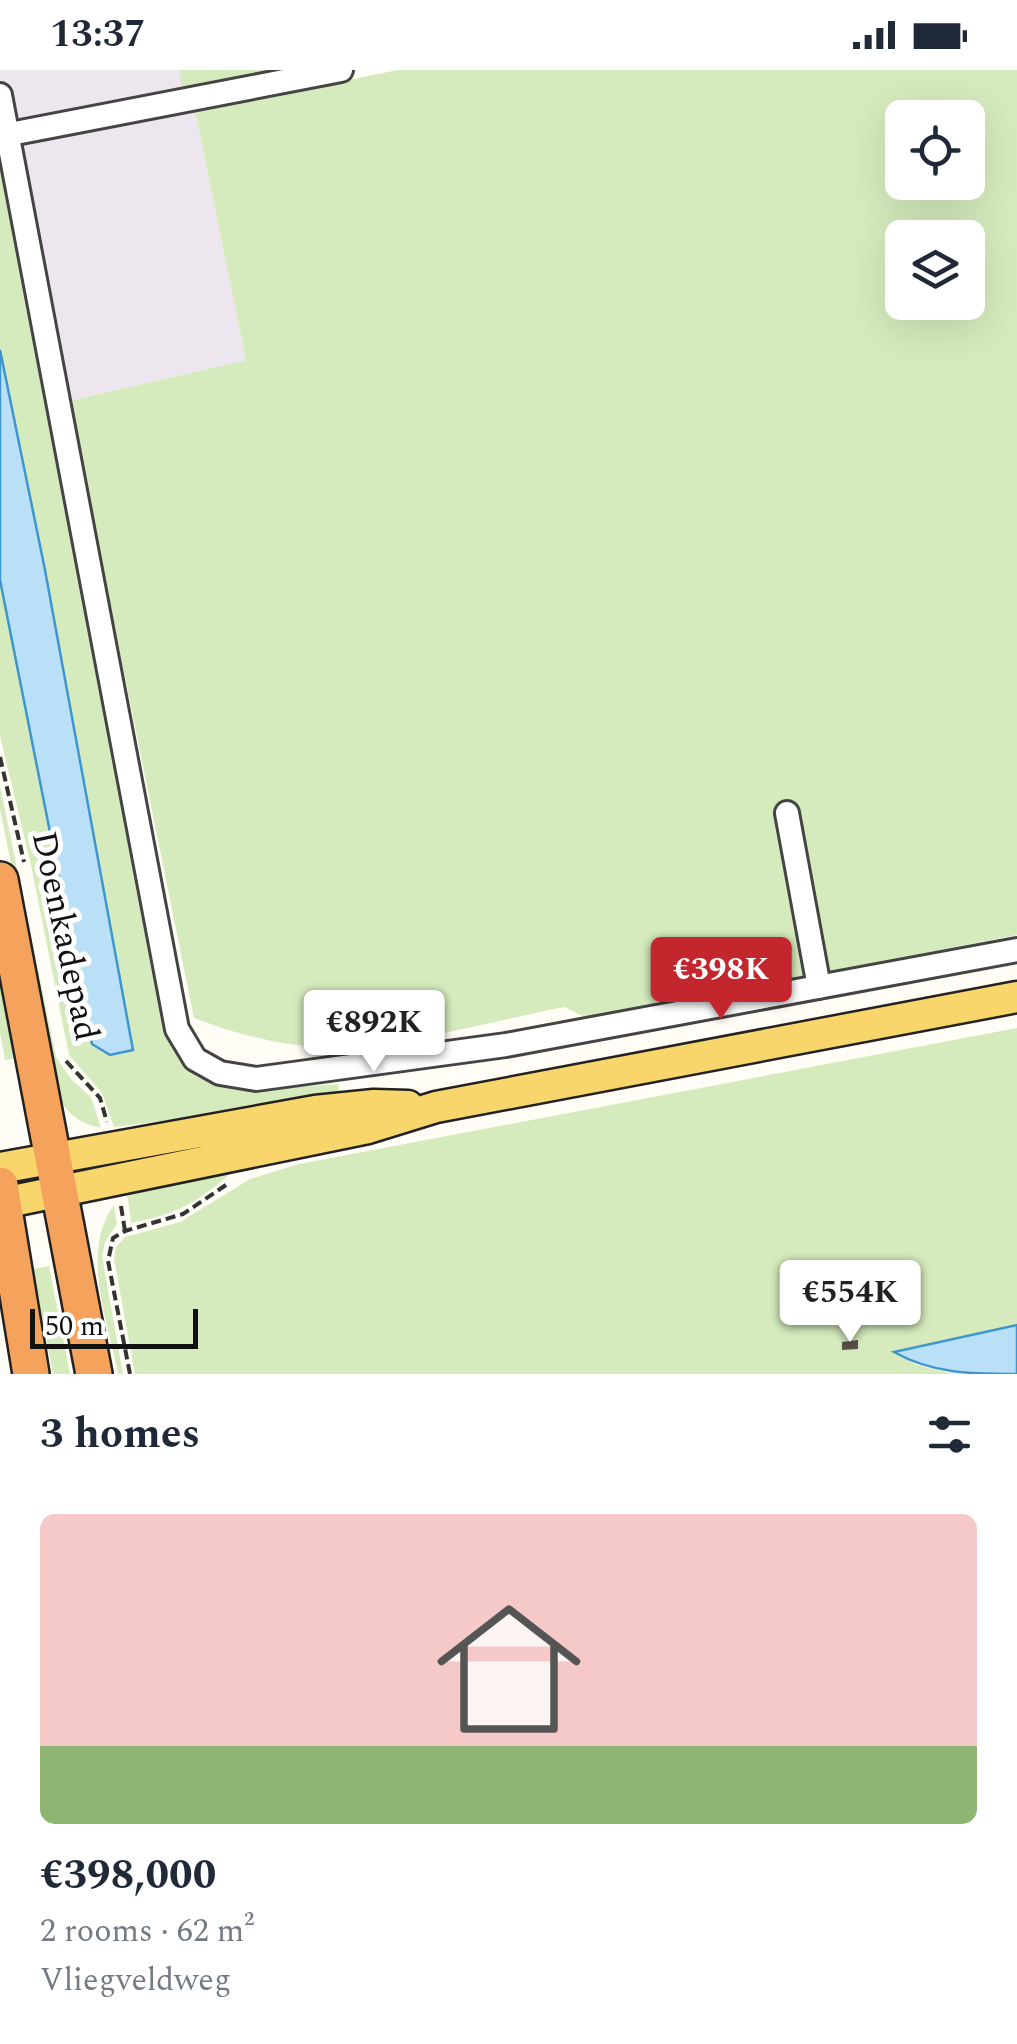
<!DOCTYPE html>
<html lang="en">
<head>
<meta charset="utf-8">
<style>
	body { margin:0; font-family:Spectral,serif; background:#f2f2f3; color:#1f2937; height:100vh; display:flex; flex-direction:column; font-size:38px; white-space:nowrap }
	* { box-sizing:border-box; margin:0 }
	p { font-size:32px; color:#747a83 }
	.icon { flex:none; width:55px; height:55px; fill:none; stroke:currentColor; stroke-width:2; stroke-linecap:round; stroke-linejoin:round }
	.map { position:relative; height:1304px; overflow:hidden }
	.sheet { display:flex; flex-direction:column; background:#fff; flex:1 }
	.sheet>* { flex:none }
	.tools { position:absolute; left:885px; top:30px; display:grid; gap:20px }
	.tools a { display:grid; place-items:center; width:100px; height:100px; border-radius:15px; background:#fff; box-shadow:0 10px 40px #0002; font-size:50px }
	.scale { position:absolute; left:30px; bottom:25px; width:168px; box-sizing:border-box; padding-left:10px; border:5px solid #111; border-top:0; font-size:28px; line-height:35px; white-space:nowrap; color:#111; -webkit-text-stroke:8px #fff; paint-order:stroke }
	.price { position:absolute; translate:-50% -85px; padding:0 22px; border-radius:10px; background:#fff; color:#222; font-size:32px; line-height:65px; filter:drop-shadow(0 2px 5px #0008) }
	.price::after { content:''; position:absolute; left:50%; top:60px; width:30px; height:22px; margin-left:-15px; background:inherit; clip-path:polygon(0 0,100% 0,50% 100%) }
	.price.selected { background:#c4262e; color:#fff }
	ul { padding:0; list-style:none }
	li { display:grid; align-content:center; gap:20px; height:530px; padding:0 40px }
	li+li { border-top:2px solid #e0e1e3 }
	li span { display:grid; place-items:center; height:310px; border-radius:15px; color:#555 }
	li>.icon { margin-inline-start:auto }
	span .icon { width:180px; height:180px; fill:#fffc; stroke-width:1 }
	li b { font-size:42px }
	h2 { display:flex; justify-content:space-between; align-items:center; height:120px; padding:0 40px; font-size:42px }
	.status { display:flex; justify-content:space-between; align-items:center; height:70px; padding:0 50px; background:#fff; direction:ltr }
	.status svg { height:28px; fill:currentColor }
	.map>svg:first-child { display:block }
</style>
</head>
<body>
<div class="status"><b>13:37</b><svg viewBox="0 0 49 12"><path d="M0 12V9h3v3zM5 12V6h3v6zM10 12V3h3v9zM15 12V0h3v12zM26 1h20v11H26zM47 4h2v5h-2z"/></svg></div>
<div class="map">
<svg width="1017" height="1304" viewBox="0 0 1017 1304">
	<rect width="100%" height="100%" fill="#fffdf5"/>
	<path fill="#eee6ef" d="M0,0H179L183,24L7,59L0,21Z
		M195,41L246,290L69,331L20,74Z"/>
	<path fill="#d5ebbd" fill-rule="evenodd" d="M179,0H308L183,24Z
		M398,0H1017V865L589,949L564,937C499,950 433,968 367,976C308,983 249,969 194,948L69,331L246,290L195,41ZM902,48H968V112H902ZM902,168H968V232H902Z
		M0,86L171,962L238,1016L285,1018L338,1014L341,1028L114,1057L102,1023L69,985L31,795L0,666V510L92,974L133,979L45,500L0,280Z
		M0,716L56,987L71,1009L91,1027L101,1058C79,1053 64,1043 57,1021L0,739Z
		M0,872L22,987L5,990L0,963Z
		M1017,958V1255L895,1282L917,1295L954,1304H135L114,1189L116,1177L125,1167L180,1152L250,1109L299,1094Z
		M244,1089C208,1127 183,1143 131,1153L127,1122Z
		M114,1135L117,1154L105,1172L102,1186L123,1304H118C108,1252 80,1181 114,1135Z
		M49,1196L70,1304H53L33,1199Z"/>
	<path fill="#b9e0f7" stroke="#3f96cf" stroke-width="2.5" d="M0,280L45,500L133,980L110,985L92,974L0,510Z
		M1017,1255V1304C972,1304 933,1304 894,1282Z"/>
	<path fill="#5a524d" d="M858,1270V1279L842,1280V1272Z"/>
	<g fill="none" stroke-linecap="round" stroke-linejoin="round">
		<defs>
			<path id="minor" d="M0,25L177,959L195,989L220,1003L256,1009L506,975L1017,880
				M0,66L341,0
				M787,743L819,917"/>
			<path id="major" d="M0,1098L315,1041L374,1035L408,1036
				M3,1133L368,1058L436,1037L1017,927"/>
			<path id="highway" d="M0,810L94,1304
				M0,1115L31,1304"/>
		</defs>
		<use href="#minor" stroke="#444" stroke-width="28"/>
		<use href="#major" stroke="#222" stroke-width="35"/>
		<use href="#highway" stroke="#222" stroke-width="40"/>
		<path stroke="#333" stroke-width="4" stroke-dasharray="10 5" stroke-linecap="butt" d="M0,687L24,792
			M66,991L100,1028L107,1052
			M121,1136L125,1161
			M130,1304L108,1191L113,1168L125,1161L183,1144L226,1115"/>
		<use href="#minor" stroke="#fff" stroke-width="22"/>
		<use href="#major" stroke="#f9d66b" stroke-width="30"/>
		<use href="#highway" stroke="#f5a25d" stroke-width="35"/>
	</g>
	<g text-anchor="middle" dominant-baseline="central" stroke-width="10" stroke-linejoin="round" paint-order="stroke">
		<g font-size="35" fill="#111" stroke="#fff">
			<text transform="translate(65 866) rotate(78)">Doenkadepad</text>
		</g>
	</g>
</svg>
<div class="tools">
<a><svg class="icon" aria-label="locate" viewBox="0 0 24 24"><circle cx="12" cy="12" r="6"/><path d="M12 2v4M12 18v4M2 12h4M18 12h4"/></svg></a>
<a><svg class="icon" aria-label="layers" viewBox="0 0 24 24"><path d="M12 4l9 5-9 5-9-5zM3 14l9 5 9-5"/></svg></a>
</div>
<div class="scale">50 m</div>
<b class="price selected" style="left:721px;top:952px">€398K</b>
<b class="price" style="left:374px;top:1005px">€892K</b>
<b class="price" style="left:850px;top:1275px">€554K</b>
</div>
<section class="sheet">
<h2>3 homes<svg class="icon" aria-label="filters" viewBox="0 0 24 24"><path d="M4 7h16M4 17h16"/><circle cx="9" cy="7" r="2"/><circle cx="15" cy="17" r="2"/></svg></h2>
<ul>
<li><span style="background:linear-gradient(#f6c9c9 75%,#8fb573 0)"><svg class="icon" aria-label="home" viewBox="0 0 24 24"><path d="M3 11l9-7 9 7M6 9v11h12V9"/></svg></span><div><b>€398,000</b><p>2 rooms · 62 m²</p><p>Vliegveldweg</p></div></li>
</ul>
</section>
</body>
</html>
